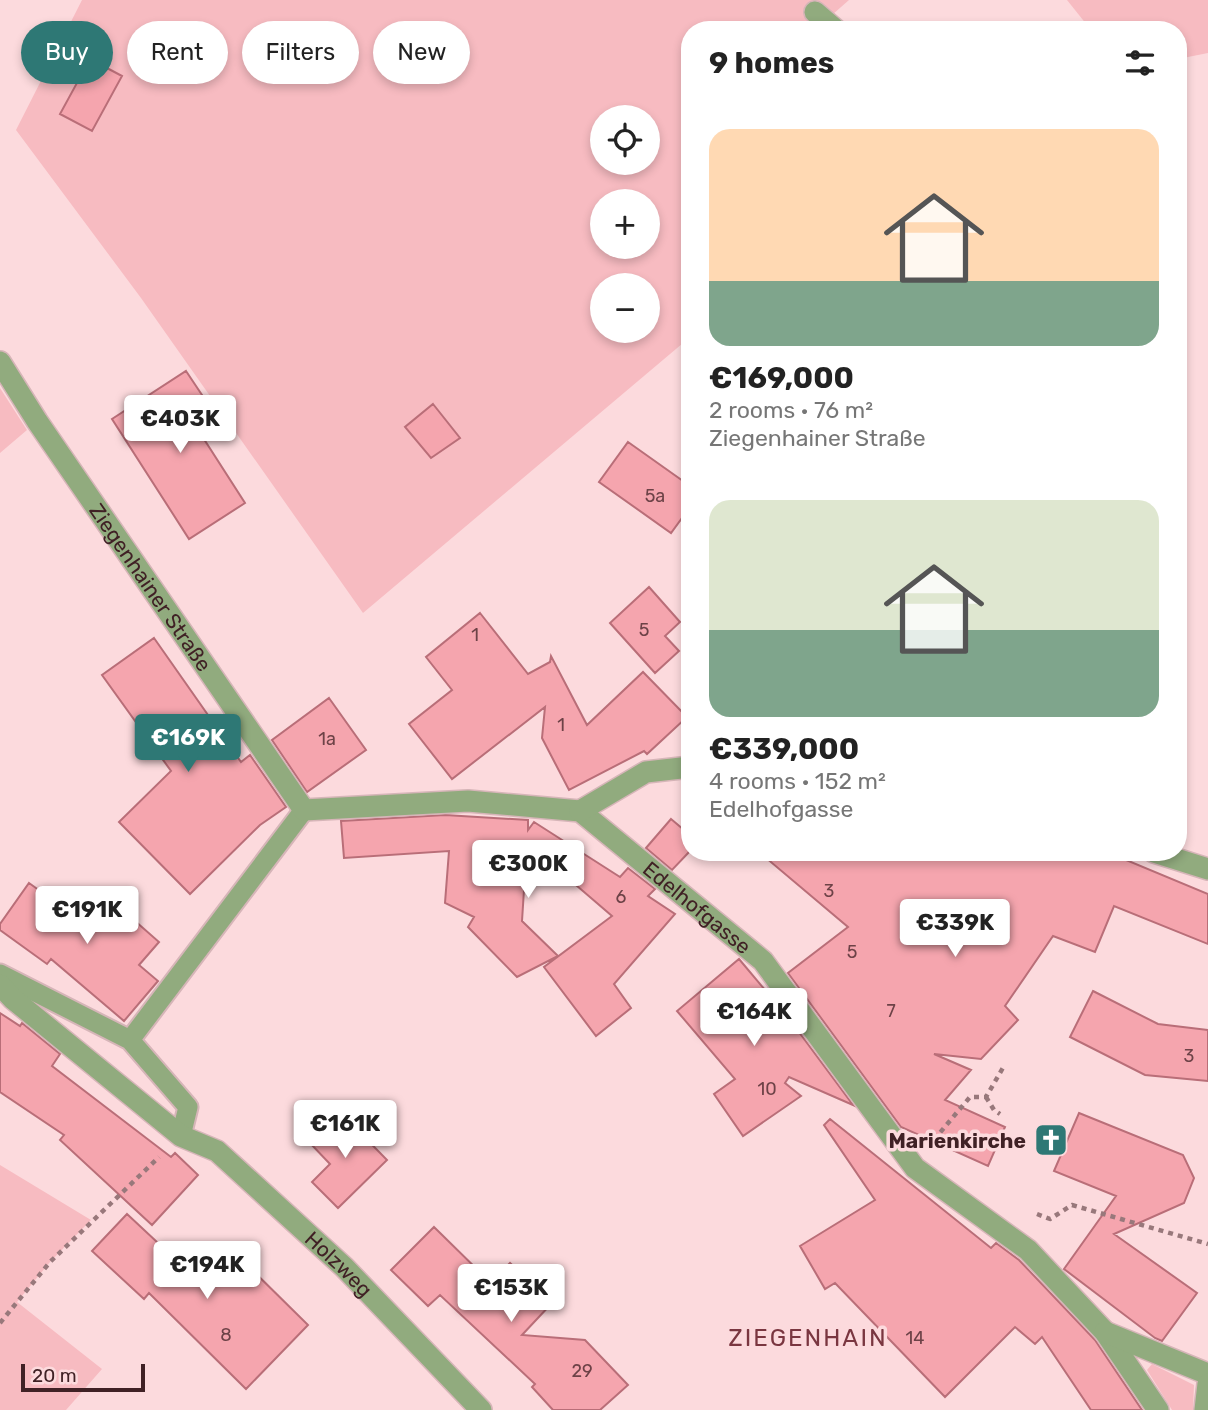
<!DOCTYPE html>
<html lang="en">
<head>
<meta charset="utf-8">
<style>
	body { margin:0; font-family:Rubik,sans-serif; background:#f6f6f6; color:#222; height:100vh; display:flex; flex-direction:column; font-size:26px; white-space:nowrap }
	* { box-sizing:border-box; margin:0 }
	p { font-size:23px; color:#767676 }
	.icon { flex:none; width:38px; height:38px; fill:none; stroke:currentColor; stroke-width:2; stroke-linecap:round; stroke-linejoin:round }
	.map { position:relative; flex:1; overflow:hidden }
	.panel { position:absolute; left:681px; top:21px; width:506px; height:840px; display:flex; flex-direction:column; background:#fff; border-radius:28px; box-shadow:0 4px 10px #0003 }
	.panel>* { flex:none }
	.hud { position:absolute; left:21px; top:21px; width:555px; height:63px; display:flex; gap:14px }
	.buttons { position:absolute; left:590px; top:105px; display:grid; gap:14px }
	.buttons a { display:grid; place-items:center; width:70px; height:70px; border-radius:50%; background:#fff; box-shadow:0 4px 10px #0003; font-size:35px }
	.scale { position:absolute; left:21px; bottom:18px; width:124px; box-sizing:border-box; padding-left:7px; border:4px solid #402125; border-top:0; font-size:19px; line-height:24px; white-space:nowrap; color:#402125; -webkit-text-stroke:5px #fcdadd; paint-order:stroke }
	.price { position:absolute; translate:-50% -60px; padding:0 16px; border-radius:7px; background:#fff; color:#222; font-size:23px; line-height:46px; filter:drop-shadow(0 2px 4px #0008) }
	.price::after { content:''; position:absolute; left:50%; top:42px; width:21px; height:16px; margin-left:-10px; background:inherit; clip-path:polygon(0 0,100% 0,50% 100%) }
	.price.current { background:#2e7875; color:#fff }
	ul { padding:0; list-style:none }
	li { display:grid; align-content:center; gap:14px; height:371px; padding:0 28px }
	li span { display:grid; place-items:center; height:217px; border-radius:21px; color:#555 }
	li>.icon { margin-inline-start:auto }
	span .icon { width:126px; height:126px; fill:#fffc; stroke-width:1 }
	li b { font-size:30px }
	h2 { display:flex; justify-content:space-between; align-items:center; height:84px; padding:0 28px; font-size:30px }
	.chip { padding:0 24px; border-radius:32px; background:#fff; box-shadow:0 4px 10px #0003; font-size:24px; line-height:63px }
	.chip.current { background:#2e7875; color:#fff }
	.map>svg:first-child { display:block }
</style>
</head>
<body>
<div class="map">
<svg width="1208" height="1410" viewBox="0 0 1208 1410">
	<rect width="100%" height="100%" fill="#fcdadd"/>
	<path fill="#f7bbc1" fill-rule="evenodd" d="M82,0H849L815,30H690L689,338L363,613L141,298L16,130ZM602,117H648V163H602ZM602,201H648V247H602ZM602,285H648V331H602Z
		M1067,0H1208V53L1178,59V30H1091Z
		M0,388L27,430L0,453Z
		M0,1165L91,1220L50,1262L17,1302L102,1369L66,1410H0Z
		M1152,1364L1194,1385L1193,1410H1172L1147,1370Z"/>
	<path fill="#f5a5ae" stroke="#b96e78" stroke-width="2" d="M90,59L122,76L92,131L60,114Z
		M186,371L212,410L193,422L245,503L189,539L112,419Z
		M433,404L460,438L431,458L405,427Z
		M628,442L690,486V507L671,533L599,482Z
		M649,587L680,622L665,636L679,651L655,673L610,623Z
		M480,613L528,674L550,662L551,656L587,725L643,672L687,717L647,754L644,751L569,790L542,738L545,707L452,779L409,724L452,690L426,657Z
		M154,638L241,762L250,755L286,807L260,825L190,894L119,822L171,771L102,675Z
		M329,698L366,750L307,792L272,740Z
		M445,815L528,820V830L534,822L620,877L628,868L655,889L648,896L675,914L614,984L631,1008L596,1036L544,967L612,916L527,843L522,921L558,956L517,977L468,927L474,917L445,903L449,851L344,858L341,821Z
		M671,819L690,835V851L672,870L646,848Z
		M759,852H1107L1208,894V944L1114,906L1095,952L1053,936L1005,1006L1018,1020L981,1059L934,1054L971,1070L945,1100L1005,1127L988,1166L901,1127L788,973L848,927Z
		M29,883L79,919L102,892L159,942L139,965L158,981L124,1021L51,959L47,964L0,930V924Z
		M739,959L765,990L767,989L853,1105L789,1077L785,1083L801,1096L743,1136L714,1094L735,1079L677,1011Z
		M1093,991L1158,1024L1208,1030V1081L1145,1075L1070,1037Z
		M0,1013L20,1026L22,1023L60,1054L52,1066L171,1157L175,1153L198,1175L152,1225L60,1140L64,1135L0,1092Z
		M340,1112L387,1160L338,1208L312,1182L330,1164L309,1142Z
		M1079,1113L1183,1155L1194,1178L1184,1203L1114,1234L1197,1293L1162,1341L1155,1338L1064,1269L1116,1196L1054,1171Z
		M830,1119L991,1248L996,1243L1019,1260L1095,1340L1142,1410H1091L1042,1337L1035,1344L1015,1327L945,1397L835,1283L825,1289L800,1246L875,1200L824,1125Z
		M127,1214L203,1285L235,1253L308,1325L246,1389L149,1293L144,1299L92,1251Z
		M434,1227L491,1283L510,1263L552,1303L522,1335L585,1340L628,1385L600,1410H553L532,1387L535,1384L440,1295L428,1306L391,1270Z"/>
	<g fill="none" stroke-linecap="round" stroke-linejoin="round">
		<defs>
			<path id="lane" d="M0,974L130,1040L188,1107L181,1136
				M130,1040L304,810"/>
			<g id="street">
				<path d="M815,12L836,30"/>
				<path id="s1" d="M0,362L37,421L304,810L468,801L580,811L763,961L915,1168L1028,1250L1105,1332L1158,1410"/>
				<path d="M580,811L646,772L690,767"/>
				<path d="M1154,852L1208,869"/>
				<path id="s2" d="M0,985L13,999L181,1136L217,1151L344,1267L481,1410"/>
				<path d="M1105,1332L1208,1374"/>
				<path d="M1205,1410L1208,1384"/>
			</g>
		</defs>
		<use href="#lane" stroke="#d6b5b8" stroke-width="23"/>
		<use href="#street" stroke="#d6b5b8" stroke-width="24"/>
		<path stroke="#98787b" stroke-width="4.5" stroke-dasharray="5 5" stroke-linecap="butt" d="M986,1097L994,1110L1000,1114
			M936,1141L938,1135L970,1097H986L1004,1066
			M1037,1214L1050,1219L1072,1205L1208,1244
			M0,1323L50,1262L159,1157"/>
		<use href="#lane" stroke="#91ab7e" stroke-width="19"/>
		<use href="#street" stroke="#91ab7e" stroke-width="21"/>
	</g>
	<defs>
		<symbol id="church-square" viewBox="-11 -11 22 22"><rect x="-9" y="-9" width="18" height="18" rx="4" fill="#2e7875" stroke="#fcdadd"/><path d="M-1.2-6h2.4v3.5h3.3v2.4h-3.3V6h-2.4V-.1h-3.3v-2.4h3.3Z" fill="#fff"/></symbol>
	</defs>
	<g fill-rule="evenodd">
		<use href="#church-square" x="1032" y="1121" width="38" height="38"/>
	</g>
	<g text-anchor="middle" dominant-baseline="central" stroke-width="7" stroke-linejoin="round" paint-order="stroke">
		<g font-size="18" fill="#6d4247">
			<text x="655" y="496">5a</text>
			<text x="644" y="630">5</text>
			<text x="475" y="635">1</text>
			<text x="561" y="725">1</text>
			<text x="327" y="739">1a</text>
			<text x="829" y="891">3</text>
			<text x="621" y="897">6</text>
			<text x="852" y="952">5</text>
			<text x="891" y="1011">7</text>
			<text x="1189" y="1056">3</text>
			<text x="767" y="1089">10</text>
			<text x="226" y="1335">8</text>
			<text x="915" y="1338">14</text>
			<text x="582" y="1371">29</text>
		</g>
		<g font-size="21" fill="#402125" stroke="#fcdadd">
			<text stroke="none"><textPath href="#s1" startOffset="271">Ziegenhainer Straße</textPath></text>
			<text stroke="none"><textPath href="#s1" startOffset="970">Edelhofgasse</textPath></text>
			<text stroke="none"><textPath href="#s2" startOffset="441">Holzweg</textPath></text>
		</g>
		<g font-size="21" font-weight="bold" fill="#402125" stroke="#fcdadd" text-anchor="end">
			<text x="1026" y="1140">Marienkirche</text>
		</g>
		<g font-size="24" letter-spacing="2" fill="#7a3640" stroke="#fcdadd">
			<text x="808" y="1338">ZIEGENHAIN</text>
		</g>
	</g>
</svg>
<div class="buttons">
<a><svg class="icon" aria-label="locate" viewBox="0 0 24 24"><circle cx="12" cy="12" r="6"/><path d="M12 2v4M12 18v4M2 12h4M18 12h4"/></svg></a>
<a>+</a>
<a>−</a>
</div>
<div class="scale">20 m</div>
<b class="price" style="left:180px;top:455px">€403K</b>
<b class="price current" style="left:188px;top:774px">€169K</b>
<b class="price" style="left:528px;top:900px">€300K</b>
<b class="price" style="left:87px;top:946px">€191K</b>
<b class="price" style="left:955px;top:959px">€339K</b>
<b class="price" style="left:754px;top:1048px">€164K</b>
<b class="price" style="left:345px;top:1160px">€161K</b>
<b class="price" style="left:207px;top:1301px">€194K</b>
<b class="price" style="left:511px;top:1324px">€153K</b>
<div class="hud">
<a class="chip current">Buy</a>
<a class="chip">Rent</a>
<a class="chip">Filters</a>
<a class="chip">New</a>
</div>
<section class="panel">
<h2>9 homes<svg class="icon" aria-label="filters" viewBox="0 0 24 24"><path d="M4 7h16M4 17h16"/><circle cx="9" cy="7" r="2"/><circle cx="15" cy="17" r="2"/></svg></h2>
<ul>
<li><span style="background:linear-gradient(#ffd9b3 70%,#7fa58c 0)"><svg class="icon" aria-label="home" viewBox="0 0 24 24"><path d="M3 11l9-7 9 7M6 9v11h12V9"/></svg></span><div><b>€169,000</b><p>2 rooms · 76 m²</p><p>Ziegenhainer Straße</p></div></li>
<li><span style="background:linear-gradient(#dfe7d0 60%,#7fa58c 0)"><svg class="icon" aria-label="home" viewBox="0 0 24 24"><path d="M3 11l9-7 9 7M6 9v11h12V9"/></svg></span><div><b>€339,000</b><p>4 rooms · 152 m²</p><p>Edelhofgasse</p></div></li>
</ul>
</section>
</div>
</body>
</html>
